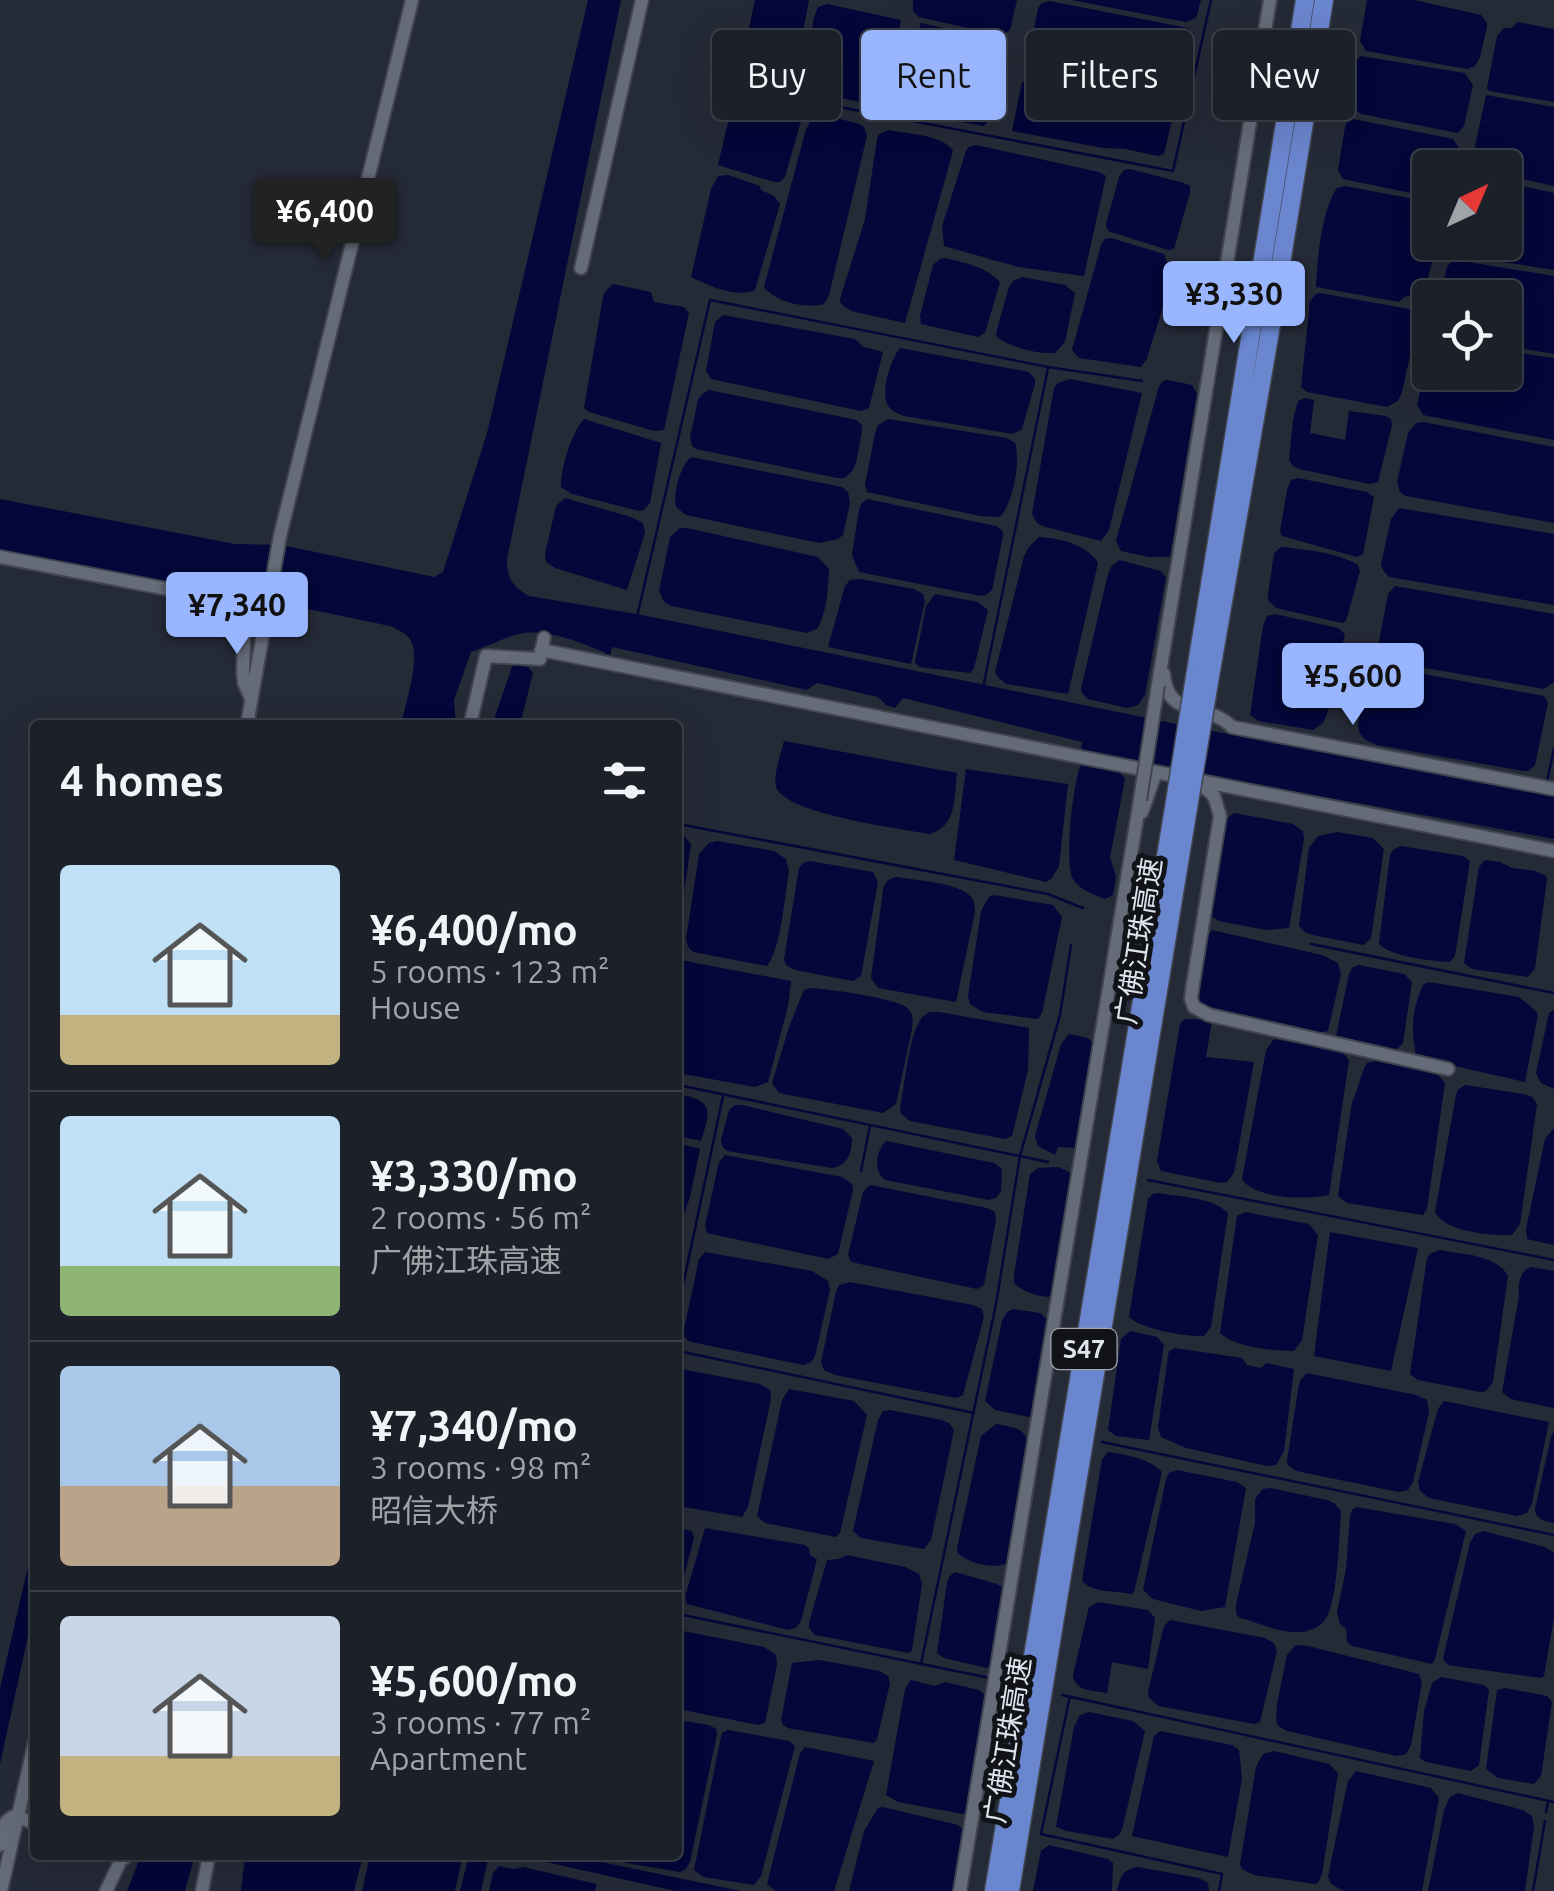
<!DOCTYPE html>
<html lang="en">
<head>
<meta charset="utf-8">
<style>
	body { margin:0; font-family:Ubuntu,"Noto Sans SC",sans-serif; background:#292d35; color:#f1f3f6; height:100vh; display:flex; flex-direction:column; font-size:38px; white-space:nowrap }
	* { box-sizing:border-box; margin:0 }
	p { font-size:32px; color:#a0a3a8 }
	.icon { flex:none; width:55px; height:55px; fill:none; stroke:currentColor; stroke-width:2; stroke-linecap:round; stroke-linejoin:round }
	.map { position:relative; flex:1; overflow:hidden }
	.sheet { position:absolute; left:30px; top:720px; width:652px; height:1140px; display:flex; flex-direction:column; background:#1c2029; border-radius:10px; box-shadow:0 10px 40px #0002,0 0 0 2px #3a3e46 }
	.sheet>* { flex:none }
	.hud { position:absolute; left:712px; top:30px; width:690px; height:90px; display:flex; gap:20px }
	.needle { width:65px; rotate:44deg }
	.controls { position:absolute; left:1412px; top:150px; display:grid; gap:20px }
	.controls a { display:grid; place-items:center; width:110px; height:110px; border-radius:10px; background:#1c2029; box-shadow:0 10px 40px #0002,0 0 0 2px #3a3e46; font-size:50px }
	.price { position:absolute; translate:-50% -85px; padding:0 22px; border-radius:10px; background:#99b5fd; color:#111; font-size:32px; line-height:65px; filter:drop-shadow(0 2px 5px #0008) }
	.price::after { content:''; position:absolute; left:50%; top:60px; width:30px; height:22px; margin-left:-15px; background:inherit; clip-path:polygon(0 0,100% 0,50% 100%) }
	.price.selected { background:#222; color:#fff }
	ul { padding:0; list-style:none }
	li { display:flex; align-items:center; gap:30px; height:250px; padding:0 30px }
	li+li { border-top:2px solid #3a3e46 }
	li span { display:grid; place-items:center; flex:none; width:280px; height:200px; border-radius:10px; color:#555 }
	li>.icon { margin-inline-start:auto }
	span .icon { width:120px; height:120px; fill:#fffc; stroke-width:1 }
	li b { font-size:42px }
	h2 { display:flex; justify-content:space-between; align-items:center; height:120px; padding:0 30px; font-size:42px }
	.chip { padding:0 35px; border-radius:10px; background:#1c2029; box-shadow:0 10px 40px #0002,0 0 0 2px #3a3e46; font-size:35px; line-height:90px }
	.chip.selected { background:#99b5fd; color:#111 }
	.map>svg:first-child { display:block }
</style>
</head>
<body>
<div class="map">
<svg width="1554" height="1891" viewBox="0 0 1554 1891">
	<rect width="100%" height="100%" fill="#252a37"/>
	<path fill="#030739" d="M588,0H621L507,559C507,578 512,586 529,596L642,615L1196,728L1554,795V839L1188,772L1081,750L1082,742L903,698L895,708L886,705L878,697L817,683L807,690L612,647L610,655C585,644 552,630 524,633C507,636 488,646 471,652L454,700L456,725H401C405,705 421,658 411,641C407,633 398,630 390,626L274,602L0,550V499L235,544L282,545L434,577L443,572L487,433Z
		M755,0H809L794,80L790,85L748,78L741,72V65Z
		M913,0H1017L1010,30L1002,36L919,17L913,11Z
		M1071,0H1201L1196,18L1186,22Z
		M1367,0H1414L1481,15L1487,23V27L1480,57L1475,66L1467,69L1366,51L1360,41Z
		M1049,1L1188,28L1194,34L1193,38L1181,88L1175,91L1034,66L1028,57L1038,9L1041,4Z
		M827,4L901,20L884,107L807,91L804,88L814,17L818,7Z
		M1518,22L1554,29V102L1489,91L1487,88L1497,36L1504,28H1511Z
		M921,23L994,39L1005,46L989,120L984,126L900,111L890,104L906,30L918,31Z
		M1361,56L1465,73L1473,85L1464,126L1458,133L1361,114C1342,104 1352,80 1355,61Z
		M1039,76L1171,100L1175,107L1164,154L1158,156L1125,149L1103,148L1012,131L1022,82Z
		M740,95L791,105L800,111L801,121L785,177L780,182H774L718,165L727,126Z
		M1486,95L1554,107V186L1505,175V168L1477,167L1474,165L1473,156Z
		M822,114L859,124L864,127L867,136L829,295L824,304C806,309 775,302 764,287L806,129L813,117Z
		M1353,119L1453,139L1459,148L1455,167L1430,168V197L1343,179L1338,170L1345,127L1347,122Z
		M888,130C908,134 942,134 953,151L905,323L851,311L841,304L840,299L865,219L877,139L879,134Z
		M976,145L1099,172L1106,176L1084,276L1018,267L944,246L942,226L966,151L969,147Z
		M1130,169L1184,183L1190,186V193L1174,249L1168,250L1108,231L1106,224L1119,177L1124,170Z
		M728,175L760,186L761,190L774,196L780,204L755,290C735,298 710,286 691,277L711,189L718,176Z
		M1505,182L1554,193V270L1460,255L1453,249V243L1505,242Z
		M1345,186L1430,202V242L1437,243L1424,293L1404,297L1399,302L1316,287C1317,261 1322,209 1337,188Z
		M1111,238L1164,254C1177,278 1154,332 1147,359L1141,367L1079,358L1072,350L1101,245L1105,239Z
		M945,258C966,263 986,267 1000,282L985,333L978,337L921,324L920,316L933,265L940,259Z
		M1456,260L1554,276V354L1505,346V298L1440,297L1447,267L1452,261Z
		M1022,277L1065,285L1075,293L1065,342L1055,353C1037,354 1012,348 997,337L996,333L1009,287L1013,281Z
		M613,284L651,292L654,302L684,307L689,313L664,430L654,431L589,412L584,408L603,297L605,292Z
		M1320,293L1420,311L1402,392L1398,401L1387,407L1307,392L1301,387L1310,301L1316,294Z
		M723,315L855,339L864,347L883,352L869,408L861,411L711,379L706,371L715,322Z
		M1430,347V372H1505V351L1554,358V440L1423,415L1417,405Z
		M900,348L1029,372L1035,379V384L1022,429L1013,434L904,416C899,414 893,412 889,407C879,394 891,359 900,348Z
		M1070,379L1142,393L1109,530L1101,541L1042,526L1037,523L1032,514L1054,388L1058,383Z
		M1168,380L1192,385L1197,393L1170,557H1149L1121,551L1116,541L1159,386L1163,381Z
		M709,390L857,420L862,426V431L856,463L853,470L845,478H837L696,449L692,446L690,437L698,400L702,394Z
		M1305,398L1314,400L1310,433L1345,440L1349,411L1386,416L1391,419L1392,425L1378,482L1369,484L1299,469L1292,465L1289,460L1293,420L1298,401Z
		M584,419L661,443L650,503L644,510L639,511L572,494L561,487C560,470 572,431 584,419Z
		M888,419L1007,438L1015,443C1021,460 1013,504 1000,517L980,516L867,492L865,485L875,433L878,425Z
		M1423,422L1554,447V523L1406,496L1400,492L1397,482L1408,433L1416,423Z
		M691,457L842,487L848,492L850,503L843,535L838,539L819,543L686,515L676,507C673,492 680,467 691,457Z
		M1298,478L1367,492L1374,497L1363,554L1357,557L1282,536L1280,531L1287,490L1291,480Z
		M565,498L631,517L643,523L645,533L627,590L555,568L546,562L545,554L556,506Z
		M867,499L996,526L1002,530L1003,536L992,590L986,595L981,596L859,572L852,555L859,510L861,504Z
		M1399,508L1554,534V605L1389,577L1383,570L1381,564L1391,519Z
		M680,528H687L818,557L829,569C828,589 827,613 817,629L807,633L671,606L664,602L659,591L670,537Z
		M1039,537C1059,538 1087,544 1098,563L1068,694L1006,684L998,677L995,672L1024,556L1029,547Z
		M1281,547C1307,550 1336,552 1358,565L1360,571L1346,621L1342,623L1276,608L1268,600V595L1274,553Z
		M1119,560L1161,571L1166,577L1145,695L1138,705L1127,708L1088,699L1082,693L1081,689L1108,574L1111,567Z
		M860,579L914,589L923,594L925,601L911,664L828,647L845,586L850,580Z
		M1395,586L1554,614V682L1544,689L1381,660L1377,652L1388,594Z
		M935,594L978,602L988,610L974,668L970,673L919,667L915,662L926,606Z
		M1275,614L1338,628L1345,634L1327,714L1323,723L1313,730L1259,721L1250,715L1263,626L1267,616Z
		M513,664L528,667L533,673L520,725H492Z
		M1380,666L1544,696L1548,703L1535,765L1528,771H1523L1377,745C1366,741 1360,738 1358,726C1362,707 1361,675 1380,666Z
		M784,741L957,773C954,798 957,826 930,834C902,829 785,814 776,787C773,774 781,754 784,741Z
		M1082,763C1098,766 1117,764 1125,779L1110,857L1116,876L1113,895L1105,899C1094,894 1079,890 1073,879C1064,864 1073,777 1082,763Z
		M966,769L1068,784L1059,866L1052,878L1046,882L954,860Z
		M1234,813L1293,824L1303,831L1304,839L1289,928L1266,930L1219,921L1212,917L1210,912L1225,820Z
		M1337,832L1373,838L1384,849L1371,938L1364,945L1312,935L1305,932L1299,926L1309,848L1318,836Z
		M678,835L684,836L691,844L678,934Z
		M717,841L774,851L786,859L789,871C785,894 781,949 767,966L693,952L688,947L686,939L699,854L709,843Z
		M1401,846L1463,856L1470,861L1455,956L1450,962C1432,961 1392,957 1379,944L1390,855L1393,850Z
		M1485,860L1500,862L1512,868L1535,871L1545,875L1547,879L1535,968L1528,977L1472,969L1464,963L1479,867Z
		M810,861L873,872L878,882L861,976L853,981L795,970L786,965L784,959L799,868L803,863Z
		M896,877C914,880 959,883 970,896C975,901 974,904 975,912L956,1002L878,988L871,978L883,890C885,882 887,879 896,877Z
		M994,895L1053,905L1062,917L1042,1013L1038,1019L983,1012L970,1004L968,996L981,911L989,897Z
		M1212,930L1322,955L1338,963L1341,974L1328,1031L1314,1034L1207,1009L1200,1005L1196,997L1207,937Z
		M680,960L791,981L788,1006L768,1082L755,1087L678,1073V961Z
		M1359,965L1404,974L1412,982L1403,1043L1395,1051L1338,1039L1336,1036L1349,974L1353,967Z
		M1429,982L1519,997L1536,1011L1538,1015L1525,1082L1415,1057C1416,1047 1413,1041 1413,1032C1412,1018 1417,995 1424,984Z
		M811,988C829,989 893,998 906,1007C914,1013 913,1020 912,1029L896,1104L883,1113L779,1093L772,1083L789,1027L804,990Z
		M1554,1010V1089L1541,1083L1536,1073L1549,1013Z
		M930,1012H939L1029,1028L1028,1070L1012,1136L1005,1139L910,1121L901,1114L900,1108C905,1084 908,1044 918,1024C922,1016 923,1016 930,1012Z
		M1188,1019L1212,1020L1206,1057L1254,1062L1234,1173L1227,1182L1221,1183L1161,1171L1157,1161L1180,1024L1183,1020Z
		M1069,1034L1088,1038L1095,1045L1079,1148L1058,1147L1055,1155L1038,1146L1035,1136L1061,1044Z
		M1274,1039L1342,1052L1349,1060L1329,1195C1307,1200 1254,1199 1242,1179L1266,1050Z
		M1375,1061L1431,1072L1439,1076L1445,1083L1427,1209L1423,1215L1347,1203L1338,1196L1352,1102C1359,1089 1360,1074 1367,1063Z
		M1465,1085L1523,1094L1532,1097L1537,1104L1520,1224L1512,1235C1491,1236 1445,1232 1435,1212L1456,1095L1458,1090Z
		M678,1094C714,1101 711,1109 701,1141L678,1136Z
		M735,1105H742L843,1129L852,1138C852,1152 848,1166 832,1168L727,1151L722,1146L721,1140L729,1110Z
		M1554,1128V1245L1527,1239L1526,1229L1545,1139Z
		M886,1141L994,1163L1002,1169L1001,1191L996,1198L989,1200L885,1180C873,1170 876,1151 886,1141Z
		M678,1143L700,1149L690,1197L678,1231Z
		M725,1155L842,1177L852,1184L853,1190L838,1254L828,1259L707,1233L705,1226L719,1162Z
		M1058,1167L1069,1172L1072,1176L1053,1296C1041,1299 1024,1292 1014,1283V1275L1030,1174L1038,1168Z
		M870,1185L987,1208L995,1212L996,1220L984,1285L977,1289L851,1262L848,1255L863,1192Z
		M1158,1193C1181,1197 1212,1197 1228,1213L1211,1327L1204,1336C1186,1337 1141,1329 1129,1317L1148,1199L1153,1194Z
		M1245,1212L1309,1224L1318,1235L1302,1340L1294,1351C1273,1351 1234,1347 1220,1333L1237,1216Z
		M1330,1232L1418,1248L1391,1371L1314,1356Z
		M1440,1250C1463,1255 1496,1254 1508,1276L1493,1382L1486,1391L1480,1392L1418,1380L1410,1374L1427,1258L1431,1253Z
		M705,1252L812,1271L828,1281L830,1290L815,1356L811,1362L804,1365L691,1342L686,1339L683,1334L699,1259Z
		M1531,1267L1554,1271V1408L1511,1399L1502,1392L1519,1296C1518,1286 1519,1271 1531,1267Z
		M850,1282L973,1305L982,1309L984,1317L963,1395L956,1398L835,1375L824,1370L821,1362L836,1292L839,1285Z
		M1013,1309L1040,1313L1049,1321L1035,1412L1029,1417L995,1410L985,1401L1002,1321L1007,1312Z
		M1130,1331L1157,1337L1164,1345L1149,1440L1116,1436L1108,1430L1121,1339Z
		M1175,1348L1242,1358L1247,1365L1261,1368L1266,1363L1294,1369L1284,1451L1276,1465L1267,1466L1186,1448L1161,1437L1158,1427L1168,1356L1169,1351Z
		M681,1369L760,1384L770,1390L771,1399L748,1507L742,1517L678,1506V1370Z
		M1307,1373L1416,1395L1427,1400L1429,1412L1413,1482L1408,1490L1399,1492L1296,1471L1288,1465L1287,1461L1299,1384L1301,1379Z
		M789,1389L854,1401L867,1415L840,1533L836,1537L765,1523L757,1516L782,1400Z
		M1444,1401L1549,1422L1532,1503L1527,1513L1517,1516L1429,1498L1420,1491L1418,1482L1438,1409Z
		M890,1410L942,1420L949,1423L954,1430L931,1540L924,1549L861,1538L853,1531L878,1420L883,1411Z
		M996,1424C1010,1427 1026,1427 1028,1444L1010,1556L1005,1564C991,1569 967,1563 957,1552V1548L981,1436Z
		M1554,1431V1523C1545,1521 1536,1520 1535,1509L1551,1437Z
		M1108,1452C1124,1454 1151,1459 1162,1472L1134,1592L1131,1594C1115,1590 1095,1594 1082,1581L1102,1459Z
		M1177,1470L1237,1482L1246,1488L1225,1607L1201,1611L1153,1599L1143,1590L1166,1479L1169,1473Z
		M1270,1488L1327,1500L1334,1503L1341,1511C1339,1535 1338,1605 1324,1621C1318,1629 1304,1633 1294,1632C1277,1632 1257,1622 1240,1618L1236,1614V1604L1255,1523V1499L1263,1489Z
		M1356,1507L1455,1524L1466,1531L1435,1659L1432,1664L1352,1646L1347,1642L1346,1629L1340,1624L1337,1612L1346,1569L1350,1516L1352,1510Z
		M678,1523V1528L692,1531L694,1538L678,1599Z
		M705,1528L805,1545L809,1549L810,1555L817,1559L801,1621L796,1628L788,1630L687,1604L685,1597Z
		M1483,1531L1545,1547L1554,1553V1617L1544,1676L1541,1678L1454,1666L1448,1665L1443,1659L1470,1543L1475,1534Z
		M35,1536V1604L0,1764V1688Z
		M847,1555L905,1567L919,1574L922,1584L912,1650L909,1653L815,1635L809,1628V1623L827,1560L839,1559Z
		M955,1572L997,1584L1004,1588L991,1666L987,1668L944,1658L937,1653L947,1583L949,1577Z
		M1098,1602L1148,1610L1155,1618L1148,1669L1112,1662L1107,1693C1093,1690 1075,1692 1073,1675L1089,1607Z
		M1170,1620L1265,1638L1274,1643L1277,1651L1260,1722L1254,1724L1159,1706L1149,1698L1148,1691L1164,1626Z
		M683,1631L764,1647L776,1655L777,1665L765,1723L758,1725L678,1709V1636Z
		M1296,1645L1308,1646L1419,1674L1422,1682L1411,1745L1406,1754L1397,1756L1287,1731L1278,1726L1276,1720L1277,1704L1287,1655Z
		M819,1660L880,1671L888,1676L890,1683L877,1739L874,1743L788,1728L783,1725L781,1720L792,1663Z
		M1441,1677L1484,1685L1489,1690L1479,1765L1471,1771L1426,1762L1420,1758L1424,1711L1432,1683Z
		M911,1680L934,1686L945,1682L979,1690L987,1697L968,1810L963,1814L898,1802L886,1795L905,1689Z
		M1505,1688L1547,1696L1552,1702L1541,1776L1534,1784L1498,1778L1486,1769L1497,1690Z
		M1089,1712L1133,1721L1145,1731L1123,1826L1120,1834L1113,1839L1067,1831L1056,1827L1074,1727L1080,1715Z
		M678,1720L709,1725L716,1729L717,1734L690,1862L686,1869L680,1872L626,1863L619,1858L620,1855H678Z
		M728,1730L789,1741L795,1746L761,1876L754,1885L704,1877L694,1870L721,1737L722,1733Z
		M1160,1731L1232,1745L1239,1750L1242,1779L1228,1857L1132,1836L1154,1736Z
		M805,1747L874,1761L834,1891H776L767,1884L800,1753Z
		M1274,1751L1329,1764L1338,1773L1322,1874L1318,1883L1315,1884L1254,1875L1242,1869L1240,1864L1256,1767L1263,1754Z
		M1356,1771L1431,1788L1439,1798L1422,1891H1344L1331,1884L1328,1876L1348,1781Z
		M1458,1793L1523,1810L1532,1816L1534,1826L1525,1891H1428L1444,1810L1450,1797Z
		M883,1807L958,1825L964,1830L956,1891H849L864,1831L878,1808Z
		M1049,1845L1108,1859L1113,1863L1112,1891H1033L1041,1851Z
		M141,1855H187L186,1861L193,1862L185,1891H127Z
		M245,1855H363L354,1891H241Z
		M370,1855H463L455,1891H362Z
		M469,1855H489L481,1891H460Z
		M515,1855H568L741,1891H675Z
		M499,1866L514,1869L523,1867L597,1884L595,1891H489L493,1873Z
		M1138,1867L1199,1878L1208,1883L1209,1891H1117C1120,1877 1123,1869 1138,1867Z"/>
	<g fill="none" stroke-linecap="round" stroke-linejoin="round">
		<path stroke="#030739" stroke-width="2.5" d="M751,90L1173,171L1211,0
			M637,617L710,300L1048,367L1142,381
			M983,688L1048,368
			M1547,781L1554,749
			M678,824L1048,894L1083,908
			M1311,944L1554,993
			M678,1085L1048,1162
			M861,1171L870,1126
			M1148,1180L1554,1260
			M678,1309L723,1096
			M678,1351L974,1413
			M1102,1442L1554,1535
			M678,1614L990,1678
			M921,1664L996,1304L1020,1156L1060,1015L1071,945
			M1062,1695L1554,1802
			M1070,1696L1041,1834L1222,1874L1219,1891
			M1546,1812L1548,1802
			M1533,1891L1545,1821"/>
		<defs>
			<path id="minor" d="M581,268L642,0
				M0,557L235,602L245,606L243,672L244,683L251,698
				M541,650L1554,851
				M1164,674C1167,720 1207,701 1232,727L1554,789
				M1158,685L1270,0
				M247,725L280,536L412,0
				M470,725L486,656L540,659L544,638
				M1199,782L1214,796L1220,816L1192,990L1191,999L1194,1007L1209,1015L1448,1069
				M1142,812L1156,772
				M0,1845L6,1822L12,1817H19L35,1824
				M1,1891L35,1740
				M106,1891L121,1860L129,1855
				M202,1891L209,1855
				M960,1891L1140,800"/>
			<path id="highway" d="M1195,677L1305,0
				M1209,682L1268,343L1324,0
				M994,1891L1174,808
				M1010,1891L1188,808"/>
		</defs>
		<use href="#minor" stroke="#40454f" stroke-width="16"/>
		<use href="#highway" stroke="#40454f" stroke-width="21"/>
		<use href="#minor" stroke="#656b79" stroke-width="12"/>
		<use href="#highway" stroke="#6a86cf" stroke-width="18"/>
		<defs>
			<path id="minor-bridge" d="M1140,800L1158,685"/>
			<path id="highway-bridge" d="M1174,808L1195,677
				M1188,808L1209,682"/>
		</defs>
		<use href="#minor-bridge" stroke="#40454f" stroke-width="16" stroke-linecap="butt"/>
		<use href="#highway-bridge" stroke="#40454f" stroke-width="21" stroke-linecap="butt"/>
		<use href="#minor-bridge" stroke="#656b79" stroke-width="12"/>
		<use href="#highway-bridge" stroke="#6a86cf" stroke-width="18"/>
	</g>
	<g text-anchor="middle" dominant-baseline="central" stroke-width="10" stroke-linejoin="round" paint-order="stroke">
		<rect fill="#111319" stroke="#a2a5ad" stroke-width="2.5" x="1051.5" y="1329" width="65" height="40" rx="8"/>
		<g font-size="25" font-weight="bold" fill="#e0e4ec">
			<text x="1084" y="1349">S47</text>
		</g>
		<g font-size="28" fill="#e0e4ec" stroke="#111319">
			<text transform="translate(1138 941) rotate(-81)">广佛江珠高速</text>
			<text transform="translate(1007 1740) rotate(-81)">广佛江珠高速</text>
		</g>
	</g>
</svg>
<div class="controls">
<a><svg class="needle" viewBox="-14 -14 28 28"><path d="M0-13l5 13h-10z" fill="#e53935"/><path d="M0 13l5-13h-10z" fill="#a0a3a8"/></svg></a>
<a><svg class="icon" aria-label="locate" viewBox="0 0 24 24"><circle cx="12" cy="12" r="6"/><path d="M12 2v4M12 18v4M2 12h4M18 12h4"/></svg></a>
</div>
<b class="price selected" style="left:325px;top:263px">¥6,400</b>
<b class="price" style="left:1234px;top:346px">¥3,330</b>
<b class="price" style="left:237px;top:657px">¥7,340</b>
<b class="price" style="left:1353px;top:728px">¥5,600</b>
<div class="hud">
<a class="chip">Buy</a>
<a class="chip selected">Rent</a>
<a class="chip">Filters</a>
<a class="chip">New</a>
</div>
<section class="sheet">
<h2>4 homes<svg class="icon" aria-label="filters" viewBox="0 0 24 24"><path d="M4 7h16M4 17h16"/><circle cx="9" cy="7" r="2"/><circle cx="15" cy="17" r="2"/></svg></h2>
<ul>
<li><span style="background:linear-gradient(#bfe0f5 75%,#c2b280 0)"><svg class="icon" aria-label="home" viewBox="0 0 24 24"><path d="M3 11l9-7 9 7M6 9v11h12V9"/></svg></span><div><b>¥6,400/mo</b><p>5 rooms · 123 m²</p><p>House</p></div></li>
<li><span style="background:linear-gradient(#bfe0f5 75%,#8fb573 0)"><svg class="icon" aria-label="home" viewBox="0 0 24 24"><path d="M3 11l9-7 9 7M6 9v11h12V9"/></svg></span><div><b>¥3,330/mo</b><p>2 rooms · 56 m²</p><p>广佛江珠高速</p></div></li>
<li><span style="background:linear-gradient(#a9c7e8 60%,#b9a48a 0)"><svg class="icon" aria-label="home" viewBox="0 0 24 24"><path d="M3 11l9-7 9 7M6 9v11h12V9"/></svg></span><div><b>¥7,340/mo</b><p>3 rooms · 98 m²</p><p>昭信大桥</p></div></li>
<li><span style="background:linear-gradient(#c9d6e8 70%,#c2b280 0)"><svg class="icon" aria-label="home" viewBox="0 0 24 24"><path d="M3 11l9-7 9 7M6 9v11h12V9"/></svg></span><div><b>¥5,600/mo</b><p>3 rooms · 77 m²</p><p>Apartment</p></div></li>
</ul>
</section>
</div>
</body>
</html>
